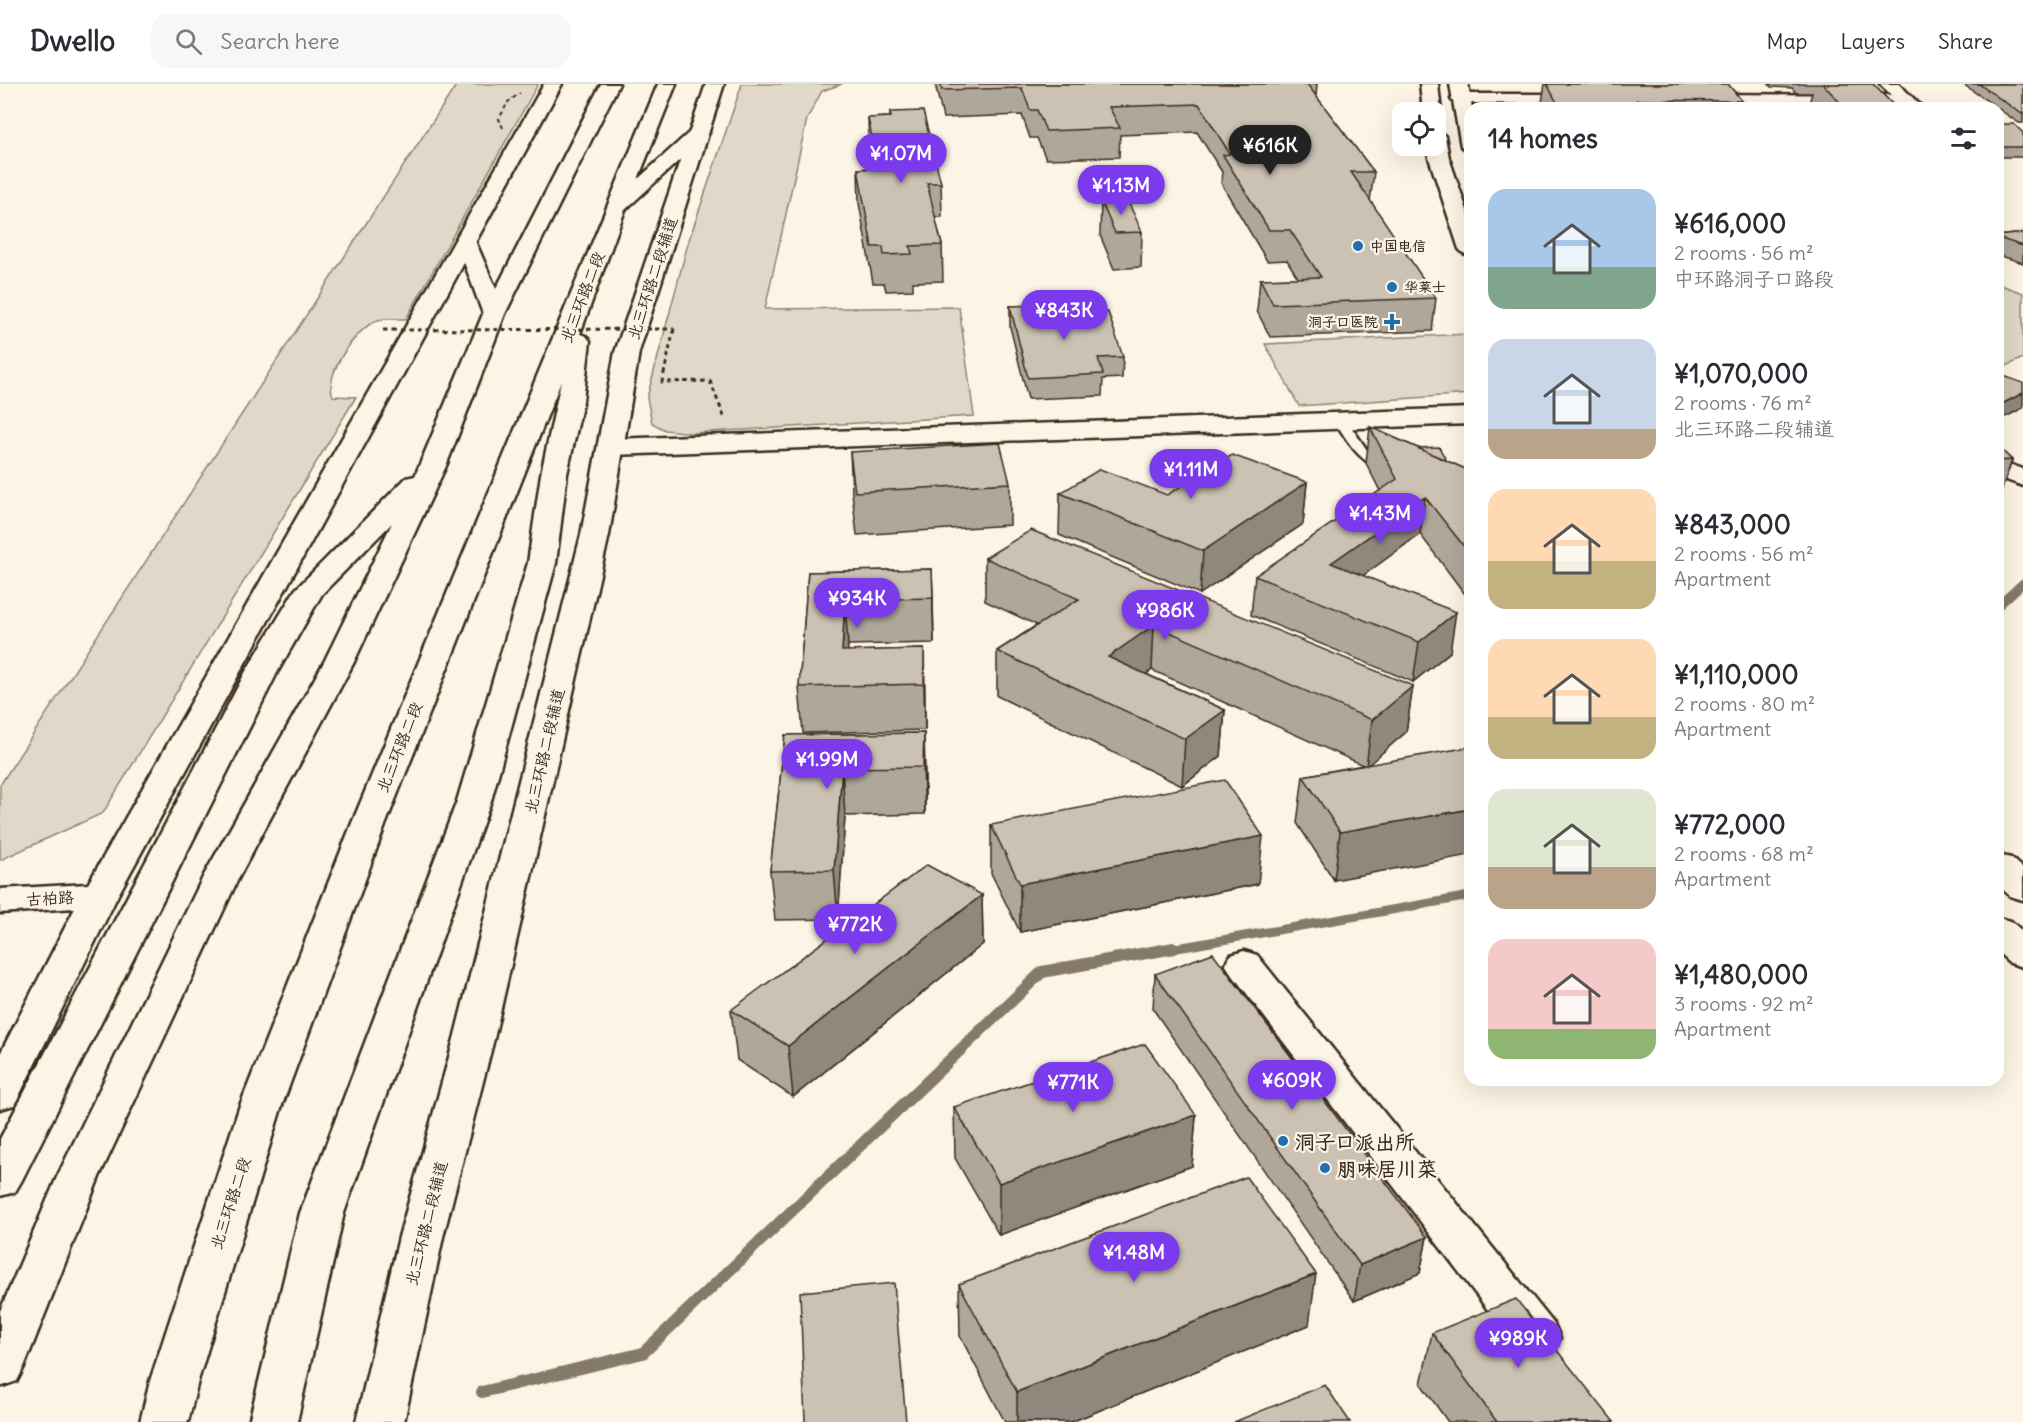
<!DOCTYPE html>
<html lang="en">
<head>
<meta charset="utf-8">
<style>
	body { margin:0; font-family:Delius,"LXGW WenKai TC",sans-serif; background:#f7f7f7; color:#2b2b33; height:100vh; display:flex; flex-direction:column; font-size:22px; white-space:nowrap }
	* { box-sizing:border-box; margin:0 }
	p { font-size:20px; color:#7c7c81 }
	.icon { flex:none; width:33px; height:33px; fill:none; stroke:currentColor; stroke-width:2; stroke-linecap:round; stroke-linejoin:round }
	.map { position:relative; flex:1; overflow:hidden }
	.details { position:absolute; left:1464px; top:18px; width:540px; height:984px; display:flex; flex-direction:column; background:#fff; border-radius:18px; box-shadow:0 6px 24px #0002 }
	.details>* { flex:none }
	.tools { position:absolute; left:1392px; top:18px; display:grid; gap:12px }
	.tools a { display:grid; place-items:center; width:54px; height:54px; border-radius:12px; background:#fff; box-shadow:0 6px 24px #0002; font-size:30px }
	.price { position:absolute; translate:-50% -51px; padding:0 14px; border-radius:21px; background:#7c3aed; color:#fff; font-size:20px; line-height:39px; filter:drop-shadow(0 2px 3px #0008) }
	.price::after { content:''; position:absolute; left:50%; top:36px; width:18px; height:14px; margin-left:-9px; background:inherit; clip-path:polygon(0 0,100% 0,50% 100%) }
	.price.selected { background:#222; color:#fff }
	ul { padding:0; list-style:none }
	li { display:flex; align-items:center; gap:18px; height:150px; padding:0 24px }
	li span { display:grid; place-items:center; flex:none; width:168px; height:120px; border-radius:18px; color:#555 }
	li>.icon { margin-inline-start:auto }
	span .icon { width:72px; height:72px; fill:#fffc; stroke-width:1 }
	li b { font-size:26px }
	h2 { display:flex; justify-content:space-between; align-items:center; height:72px; padding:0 24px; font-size:26px }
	header { display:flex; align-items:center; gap:36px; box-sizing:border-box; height:84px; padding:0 30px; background:#fff; border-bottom:2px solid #e1e1e2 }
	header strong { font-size:28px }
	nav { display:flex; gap:33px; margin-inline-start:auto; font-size:21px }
	.search { width:420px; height:54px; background:#f7f7f7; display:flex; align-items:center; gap:15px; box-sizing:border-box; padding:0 21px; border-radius:18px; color:#7c7c81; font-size:22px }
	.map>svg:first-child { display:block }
</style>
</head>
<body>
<header>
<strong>Dwello</strong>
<div class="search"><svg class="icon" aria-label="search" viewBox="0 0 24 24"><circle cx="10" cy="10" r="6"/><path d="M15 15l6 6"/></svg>Search here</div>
<nav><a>Map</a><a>Layers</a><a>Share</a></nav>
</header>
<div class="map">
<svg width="2023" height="1338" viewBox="0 0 2023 1338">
	<rect width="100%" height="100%" fill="#fcf5e5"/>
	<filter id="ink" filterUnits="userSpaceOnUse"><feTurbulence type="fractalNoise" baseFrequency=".0167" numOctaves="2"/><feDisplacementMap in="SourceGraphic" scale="12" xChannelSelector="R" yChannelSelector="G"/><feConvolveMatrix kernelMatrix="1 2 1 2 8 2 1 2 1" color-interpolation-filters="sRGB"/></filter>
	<g filter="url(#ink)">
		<path fill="#e0d8c8" stroke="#8e8173" stroke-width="1.5" d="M457,0H538L406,235C398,235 386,234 378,236C357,243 323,291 333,312L356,313L103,729L0,776V701Z
			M742,0H842L822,7L807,35L765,225L959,223L974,332L692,349L665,346L652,339L647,314L688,159Z
			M1998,200L2023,209V274L1998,286Z
			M1468,250L1470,310L1299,322L1265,260Z"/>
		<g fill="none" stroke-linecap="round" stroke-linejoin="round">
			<path stroke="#85796b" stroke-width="7" d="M2021,501L2023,499"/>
			<path stroke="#85796b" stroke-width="9" d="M1998,522L2023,499
				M1166,866L1470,812"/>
			<path stroke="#85796b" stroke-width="12" d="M482,1308L643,1269L1042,888L1174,864"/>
			<defs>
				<path id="lane" d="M1341,333L1345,334L1367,366L1391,377V383C1365,389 1346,355 1335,337Z"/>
				<path id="street" d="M1460,10H1587L1596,15L1587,20L1454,19L1451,15L1454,11Z
					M1696,10L1905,11L1914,16L1905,21L1690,19L1687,15Z
					M1470,324V340L612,371L603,368L599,363L603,358L612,355Z
					M1998,376L2023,385V402L1998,393Z
					M1244,867L1257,871L1554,1240L1560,1254L1554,1268L1537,1273L1520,1268L1231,889L1225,880L1231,871Z"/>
				<path id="secondary" d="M544,0H562L118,811L20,1010L14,1021L0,1025V970L75,824L0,829V805L88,800Z
					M706,0H724L639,268L609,451L494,955L443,1153L404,1338H356L399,1153L454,955L581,451L615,268Z
					M1880,0H1899L1923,24H1904Z"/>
				<path id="primary" d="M1420,0H1438L1441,28L1438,32L1436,33V28H1423Z
					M1450,0H1468L1472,24H1470V68L1461,62Z
					M1436,46L1445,52L1449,74L1470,135V171L1463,169L1459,165L1429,74L1428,62H1436Z
					M1998,771L2011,774L2023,785V816L2010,812L1998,801Z
					M1998,834L2011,837L2023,848V883L2010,879L1998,868Z"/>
				<path id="highway" d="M601,0H619L505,230L446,382L354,578L239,793L99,1093L24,1283L17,1297L0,1303V1227L57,1093L203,793L324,578L392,439L322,510L278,587L22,1096L15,1108L0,1112V1055L246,587L295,506L406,394L415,392L483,230L456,156L459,152H473L496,205Z
					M658,0H676L638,95L693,45L700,43L709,49L625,126L580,250L586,252L590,257L583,317L567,390L556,479L491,717L344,1129L297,1338H249L300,1129L457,717L528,479L541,390L561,297L386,739L281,1024L198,1297L188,1338H140L150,1297L239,1024L352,739Z"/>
			</defs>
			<use href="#lane" stroke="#3b2a1e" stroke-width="5"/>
			<use href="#street" stroke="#3b2a1e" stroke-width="5"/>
			<use href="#secondary" stroke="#3b2a1e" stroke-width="5"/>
			<use href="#primary" stroke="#3b2a1e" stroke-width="5"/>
			<use href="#highway" stroke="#3b2a1e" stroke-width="5"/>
			<path stroke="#3b2a1e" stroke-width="2" stroke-dasharray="4 3" stroke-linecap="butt" d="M503,44L499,35L508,18L520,9"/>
			<path stroke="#3b2a1e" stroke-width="3" stroke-dasharray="4.5 4" stroke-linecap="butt" d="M674,245L662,298L710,297L725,335"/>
			<use href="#lane" fill="#fcf5e5" fill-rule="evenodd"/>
			<use href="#street" fill="#fcf5e5" fill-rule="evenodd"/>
			<use href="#secondary" fill="#fcf5e5" fill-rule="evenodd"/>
			<use href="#primary" fill="#fcf5e5" fill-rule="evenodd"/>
			<use href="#highway" fill="#fcf5e5" fill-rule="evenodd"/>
			<path stroke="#3b2a1e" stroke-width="3" stroke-dasharray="4.5 4" stroke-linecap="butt" d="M383,246L674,245"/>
		</g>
		<path fill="#afa79a" stroke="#3b2a1e" stroke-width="1.5" d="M935,0H1317L1316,12L1374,88L1370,117L1436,214L1432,247L1270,253L1257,227L1260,195L1298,194L1287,176L1267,177L1221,99L1222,88L1197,48L1120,51L1119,73L1046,75L1037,54H1030L1022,31L943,34Z
			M1545,0H1728L1742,17L1740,24H1541Z
			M1769,0H1873L1896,24H1809L1808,23L1812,9H1796L1792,4L1771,3Z
			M1963,0H2023V39H2019Z
			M890,28L941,99L942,133H935L942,161L943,197L913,198V206L886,207L884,199H873L859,119L858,85L872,84L869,67L868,34L890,33Z
			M1998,40L2023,49V73H1998Z
			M1101,117L1142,148L1141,183L1114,185L1100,151Z
			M2023,149V179L1998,171V152Z
			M1010,222L1063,230L1123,273L1122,294L1103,295L1102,312L1028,315L1010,243Z
			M1370,343L1470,387V517L1420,450L1362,492L1450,568L1413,598L1251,531L1255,492L1380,407L1366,379Z
			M1998,363L2012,376L1998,417Z
			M850,368L1010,399V441L857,451L852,409Z
			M1307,398L1303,440L1200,510L1059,451L1060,409L1167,411Z
			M985,474L1413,602L1406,648L1368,680L1334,796L1297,739L1303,692L1363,681L1152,586L1146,590L1225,626L1221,672L1182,702L997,612V567L1037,541L985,517Z
			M932,485L934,559L848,561L847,567L924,565L925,646L803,649L799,603L808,488Z
			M924,649L925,695V730L845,732L838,835L775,836L770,787L785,651Z
			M991,741L1258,800L1020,848L991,789Z
			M982,811L983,860L793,1013L737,976L731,926Z
			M1155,890L1427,1153L1420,1189L1354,1217L1153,925Z
			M954,1023L1196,1031L1192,1082L999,1151L955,1074Z
			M959,1200L1309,1241L1071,1338H1005L960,1252Z
			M1432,1249L1614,1338H1448L1421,1300Z"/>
		<path fill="#8f887d" stroke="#3b2a1e" stroke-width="1.5" d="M2023,309V324L1998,337V322Z
			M1307,398L1303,440L1200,510L1203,467Z
			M1425,413L1420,450L1327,518L1331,479Z
			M932,485L933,529L934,559L933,514Z
			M845,516L848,561L846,602L842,567Z
			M1456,528L1450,568L1413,598L1419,558Z
			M1154,541L1152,586L1106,618L1108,573Z
			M924,565L925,610V646L924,600Z
			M1413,602L1406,648L1366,683L1372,636Z
			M1225,626L1221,672L1182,702L1185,655Z
			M924,649L925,695V730L923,683Z
			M842,684L845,732L838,835L834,786Z
			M1470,725V771L1334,796L1340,748Z
			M1263,752L1258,800L1020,848V800Z
			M982,811L983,860L793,1013L788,962Z
			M1196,1031L1192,1082L999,1151V1099Z
			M1427,1153L1420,1189L1354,1217L1360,1181Z
			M1316,1190L1309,1241L1071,1338H1017V1308Z"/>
		<path fill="#ccc2b3" stroke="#3b2a1e" stroke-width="1.5" d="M941,0H1307L1374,88H1351L1436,214L1273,220L1260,195L1321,193L1290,146H1269L1223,71L1230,70L1199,20L1109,23L1120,44L1046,47L1037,26H1030L1022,4L942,6Z
			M1547,0H1728L1742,17L1637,16L1642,24H1560Z
			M1823,0H1873L1896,24H1845Z
			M1979,0H2023V30H2022Z
			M923,27L941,99H927L942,161L910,162L912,170L884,171L883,163H872L858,85L878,84L868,34L891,33L890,28Z
			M1998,40H2014L2023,49V63H1998Z
			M1127,115L1142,148L1115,149L1101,117Z
			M2023,149V162L1998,154V152Z
			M1060,220L1063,230L1108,228L1123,273L1098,274L1103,290L1028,294L1010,222Z
			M1998,290L2023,299V309L1998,322Z
			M1370,343L1470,387V470L1425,413L1331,479L1456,528L1419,558L1255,492L1397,395Z
			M1000,359L1010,399L855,408L850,368Z
			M1439,363L1446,376L1417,364Z
			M1998,363L2012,376L1998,377Z
			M1232,371L1307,398L1203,467L1060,409L1100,385L1167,411Z
			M1031,446L1413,602L1372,636L1154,541L1108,573L1225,626L1185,655L997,567L1079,515L985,474Z
			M932,485L933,514L845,516L842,567L924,565V600L799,603L808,488Z
			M924,649L923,683L842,684L834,786L770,787L785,651Z
			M1470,663V725L1340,748L1303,692Z
			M1225,696L1263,752L1020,800L991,741Z
			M927,781L982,811L788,962L731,926Z
			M1213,869L1427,1153L1360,1181L1155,890Z
			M1145,960L1196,1031L999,1099L954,1023Z
			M1246,1093L1316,1190L1017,1308L959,1200Z
			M894,1199L906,1338H805L800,1208Z
			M1516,1215L1614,1338H1497L1432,1249Z
			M1325,1301L1350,1338H1234Z"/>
	</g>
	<g fill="#1f6fb2" stroke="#fcf5e5" stroke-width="2">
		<circle cx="1358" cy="162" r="6"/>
		<circle cx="1392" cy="203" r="6"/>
		<path d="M1389 229h6v6h6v6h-6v6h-6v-6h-6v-6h6z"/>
		<circle cx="1283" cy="1057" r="6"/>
		<circle cx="1325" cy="1084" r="6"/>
	</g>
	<g text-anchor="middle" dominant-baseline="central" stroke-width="4.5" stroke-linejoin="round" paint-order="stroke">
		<g font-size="14" font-weight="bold" fill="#3b2a1e" stroke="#fcf5e5" text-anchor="start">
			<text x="1370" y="162">中国电信</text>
			<text x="1404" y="203">华莱士</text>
			<text x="1378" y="238" text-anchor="end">洞子口医院</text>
		</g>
		<g font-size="16" fill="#3b2a1e" stroke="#fcf5e5">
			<text transform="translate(652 194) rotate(-72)">北三环路二段辅道</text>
			<text transform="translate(582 213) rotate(-69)">北三环路二段</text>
			<text transform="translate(399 663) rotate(-68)">北三环路二段</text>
			<text transform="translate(544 667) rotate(-77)">北三环路二段辅道</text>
			<text transform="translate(50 814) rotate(-3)">古柏路</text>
			<text transform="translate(230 1119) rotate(-72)">北三环路二段</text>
			<text transform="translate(426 1139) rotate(-76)">北三环路二段辅道</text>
		</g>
		<g font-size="20" font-weight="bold" fill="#3b2a1e" stroke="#fcf5e5" text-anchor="start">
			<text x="1295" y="1057">洞子口派出所</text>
			<text x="1337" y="1084">朋味居川菜</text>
		</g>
	</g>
</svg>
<div class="tools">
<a><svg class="icon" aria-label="locate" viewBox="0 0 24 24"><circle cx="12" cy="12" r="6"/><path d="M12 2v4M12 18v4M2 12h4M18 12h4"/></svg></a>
</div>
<b class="price selected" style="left:1270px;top:92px">¥616K</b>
<b class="price" style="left:901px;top:100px">¥1.07M</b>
<b class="price" style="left:1121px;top:132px">¥1.13M</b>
<b class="price" style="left:1064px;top:257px">¥843K</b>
<b class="price" style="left:1191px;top:416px">¥1.11M</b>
<b class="price" style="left:1380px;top:460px">¥1.43M</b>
<b class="price" style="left:857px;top:545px">¥934K</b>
<b class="price" style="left:1165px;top:557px">¥986K</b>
<b class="price" style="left:827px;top:706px">¥1.99M</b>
<b class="price" style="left:855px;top:871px">¥772K</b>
<b class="price" style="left:1292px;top:1027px">¥609K</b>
<b class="price" style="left:1073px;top:1029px">¥771K</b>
<b class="price" style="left:1134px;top:1199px">¥1.48M</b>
<b class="price" style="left:1518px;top:1285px">¥989K</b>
<section class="details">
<h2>14 homes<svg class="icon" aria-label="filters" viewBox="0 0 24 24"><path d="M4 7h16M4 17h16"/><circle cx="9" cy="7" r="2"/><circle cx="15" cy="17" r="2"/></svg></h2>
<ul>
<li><span style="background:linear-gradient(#a9c7e8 65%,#7fa58c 0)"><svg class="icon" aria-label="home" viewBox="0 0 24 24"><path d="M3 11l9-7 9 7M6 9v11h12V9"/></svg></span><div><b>¥616,000</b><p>2 rooms · 56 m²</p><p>中环路洞子口路段</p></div></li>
<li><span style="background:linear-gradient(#c9d6e8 75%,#b9a48a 0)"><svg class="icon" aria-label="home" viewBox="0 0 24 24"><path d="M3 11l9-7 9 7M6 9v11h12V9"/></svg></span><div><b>¥1,070,000</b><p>2 rooms · 76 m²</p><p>北三环路二段辅道</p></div></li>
<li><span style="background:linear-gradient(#ffd9b3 60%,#c2b280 0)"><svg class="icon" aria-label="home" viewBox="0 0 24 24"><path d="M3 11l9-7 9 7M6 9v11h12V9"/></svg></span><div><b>¥843,000</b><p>2 rooms · 56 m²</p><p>Apartment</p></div></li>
<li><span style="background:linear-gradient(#ffd9b3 65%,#c2b280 0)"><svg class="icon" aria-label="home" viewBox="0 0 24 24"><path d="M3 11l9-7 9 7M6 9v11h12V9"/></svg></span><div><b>¥1,110,000</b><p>2 rooms · 80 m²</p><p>Apartment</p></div></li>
<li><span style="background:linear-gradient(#dfe7d0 65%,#b9a48a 0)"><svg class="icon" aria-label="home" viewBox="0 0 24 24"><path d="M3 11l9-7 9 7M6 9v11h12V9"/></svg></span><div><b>¥772,000</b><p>2 rooms · 68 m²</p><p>Apartment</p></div></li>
<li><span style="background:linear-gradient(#f6c9c9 75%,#8fb573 0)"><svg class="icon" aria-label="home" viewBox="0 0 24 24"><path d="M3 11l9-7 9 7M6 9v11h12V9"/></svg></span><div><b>¥1,480,000</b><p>3 rooms · 92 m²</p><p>Apartment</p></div></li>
</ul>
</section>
</div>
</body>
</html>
